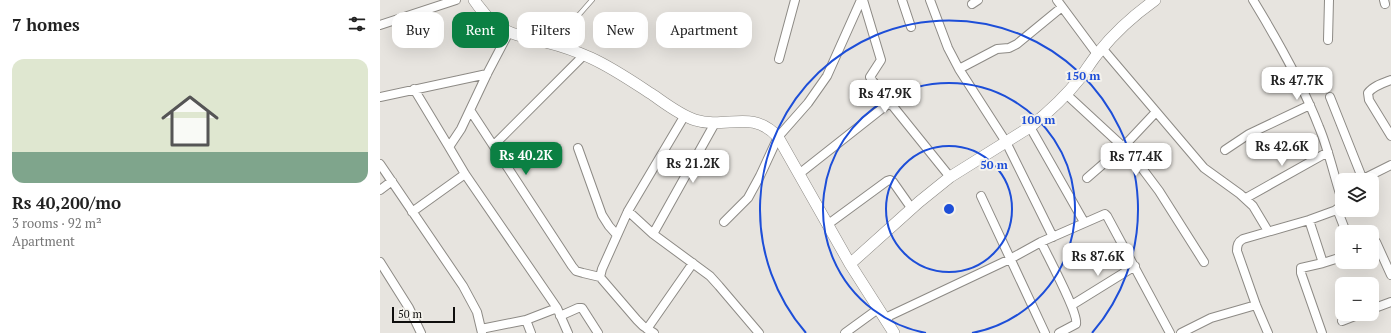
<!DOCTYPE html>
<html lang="en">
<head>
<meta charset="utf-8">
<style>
	body { margin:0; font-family:"PT Serif",serif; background:#f2f2f2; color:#222; height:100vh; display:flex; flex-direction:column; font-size:15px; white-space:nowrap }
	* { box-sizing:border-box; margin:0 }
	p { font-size:13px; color:#767676 }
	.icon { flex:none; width:22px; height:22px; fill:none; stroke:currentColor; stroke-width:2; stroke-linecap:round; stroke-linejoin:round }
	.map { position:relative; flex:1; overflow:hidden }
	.sheet { display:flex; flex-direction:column; background:#fff; width:380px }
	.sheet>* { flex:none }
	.banner { position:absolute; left:12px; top:12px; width:380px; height:36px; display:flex; gap:8px }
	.tools { position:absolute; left:955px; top:173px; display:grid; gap:8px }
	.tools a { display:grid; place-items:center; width:44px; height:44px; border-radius:8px; background:#fff; box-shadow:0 4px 16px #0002; font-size:20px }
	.scale { position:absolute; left:12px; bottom:10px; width:63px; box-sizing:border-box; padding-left:4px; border:2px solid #0f0e0d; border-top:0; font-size:11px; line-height:14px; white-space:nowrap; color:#0f0e0d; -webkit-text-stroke:3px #f4f2ec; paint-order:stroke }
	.price { position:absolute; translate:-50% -34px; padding:0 9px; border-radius:8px; background:#fff; color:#222; font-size:13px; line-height:26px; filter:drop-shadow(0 1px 2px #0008) }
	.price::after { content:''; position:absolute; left:50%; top:24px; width:12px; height:9px; margin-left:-6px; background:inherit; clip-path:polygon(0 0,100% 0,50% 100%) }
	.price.active { background:#0b8043; color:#fff }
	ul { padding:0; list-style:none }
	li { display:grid; align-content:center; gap:8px; height:212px; padding:0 12px }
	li+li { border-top:1px solid #e0e0e0 }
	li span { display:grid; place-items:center; height:124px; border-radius:12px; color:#555 }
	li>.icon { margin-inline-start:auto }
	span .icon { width:72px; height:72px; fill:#fffc; stroke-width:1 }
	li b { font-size:17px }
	h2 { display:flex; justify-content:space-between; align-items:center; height:48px; padding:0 12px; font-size:17px }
	.tag { padding:0 14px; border-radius:12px; background:#fff; box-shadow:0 4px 16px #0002; font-size:14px; line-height:36px }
	.tag.active { background:#0b8043; color:#fff }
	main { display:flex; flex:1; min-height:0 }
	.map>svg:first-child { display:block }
</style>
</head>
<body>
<main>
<section class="sheet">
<h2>7 homes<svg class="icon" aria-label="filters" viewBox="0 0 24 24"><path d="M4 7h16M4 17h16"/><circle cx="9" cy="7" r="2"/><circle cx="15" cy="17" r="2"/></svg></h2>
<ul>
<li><span style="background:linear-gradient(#dfe7d0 75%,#7fa58c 0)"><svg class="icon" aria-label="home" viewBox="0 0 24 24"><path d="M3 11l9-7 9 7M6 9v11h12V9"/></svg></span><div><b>Rs 40,200/mo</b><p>3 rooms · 92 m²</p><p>Apartment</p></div></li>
</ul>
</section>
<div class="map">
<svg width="1011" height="333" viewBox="0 0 1011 333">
	<rect width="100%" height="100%" fill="#e7e4df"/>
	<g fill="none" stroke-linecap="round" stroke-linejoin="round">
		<defs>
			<path id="lane" d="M175,42L212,0"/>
			<path id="street" d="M483,0L501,60L490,77L491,79L570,177
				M522,0L531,27
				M550,0L568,48L579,69L626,142L673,237
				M677,0L717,54
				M873,0C898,41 922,83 939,127C949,151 954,176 962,200
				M1004,0L1005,4
				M592,4L598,0
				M0,25L76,0
				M129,32L107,74L81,129L69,147L85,174L177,308L188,333
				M948,40L949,0
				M722,48L824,168L860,194L873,206L888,231
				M399,59L415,0
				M579,69L617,49L629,48L637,44L682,7
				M1011,80C1003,83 993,86 988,93L989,100L1011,136
				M34,89L69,147
				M686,94L752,155L779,191L824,262
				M0,97L107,74
				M950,97L983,180
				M90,110L192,266L196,271L203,273L220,277L257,320L263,326L274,333
				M650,127L704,222
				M114,145L204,55
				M198,148L222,215L229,226L237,235
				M845,150L869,134L930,105
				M0,164L83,286L97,312L102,333
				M419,174L509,103
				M707,178L744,146L776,112
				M983,179L1011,165
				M0,190L12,181
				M601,196L665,333
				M866,198L948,152
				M957,209L966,232
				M248,211L273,234L330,276L339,286L379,333
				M32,212L85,174
				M929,220L943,263
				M344,222L368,198L380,176L398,137L428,103L447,76L481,0
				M447,225L507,181L510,180L513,182L532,209
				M273,234L335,123
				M661,242C667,255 699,314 696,324L679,333
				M996,242L1011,275
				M0,262L29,308L41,333
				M220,277L222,269L248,211L305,115
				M692,305L755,266
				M992,309L1011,302
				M180,316L198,308H202L218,333
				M505,318L630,259L661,242L725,214L727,216L790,333
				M146,320L151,333
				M962,321L980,314
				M101,329L146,320L177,308
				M267,329L313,263
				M465,333L498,309
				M801,333L831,318L876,305
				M888,333L876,305L857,251C857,245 858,242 863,239L929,220L962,208
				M942,333L921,273V268L943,263L962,257"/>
			<path id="secondary" d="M94,0C100,9 108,18 116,25C131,35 148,38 165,42C181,46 196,51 211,58C233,68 253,82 273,95C286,104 300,115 315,120C347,130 371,108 398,137L470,264L514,333
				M470,264L539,202L570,177L650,127C669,112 686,96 701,77C707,69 712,60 719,52C735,32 754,15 775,0"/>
		</defs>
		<use href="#lane" stroke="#8d8a85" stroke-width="5.5"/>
		<use href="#street" stroke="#8d8a85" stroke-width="10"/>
		<use href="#secondary" stroke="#8d8a85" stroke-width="12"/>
		<use href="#lane" stroke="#fff" stroke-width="4"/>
		<use href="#street" stroke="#fff" stroke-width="8"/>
		<use href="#secondary" stroke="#fff" stroke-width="11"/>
	</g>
	<g fill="none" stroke="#1d4ed8" stroke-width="2">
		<circle cx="569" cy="209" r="63"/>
		<path d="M546 333A126 126 0 1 1 592 333"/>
		<path d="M426 333A189 189 0 1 1 712 333"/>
	</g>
	<circle cx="569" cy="209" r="6" fill="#1d4ed8" stroke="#f4f2ec" stroke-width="2"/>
	<g font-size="12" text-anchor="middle" font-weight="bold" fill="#1d4ed8" stroke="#f4f2ec" stroke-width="4" stroke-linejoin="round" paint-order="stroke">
		<text x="703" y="80">150 m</text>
		<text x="658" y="124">100 m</text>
		<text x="614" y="169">50 m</text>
	</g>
</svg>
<div class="tools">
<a><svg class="icon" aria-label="layers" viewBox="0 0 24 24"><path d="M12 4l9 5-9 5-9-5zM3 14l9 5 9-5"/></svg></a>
<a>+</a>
<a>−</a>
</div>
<div class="scale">50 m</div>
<b class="price" style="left:917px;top:101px">Rs 47.7K</b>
<b class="price" style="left:505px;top:114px">Rs 47.9K</b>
<b class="price" style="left:902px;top:167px">Rs 42.6K</b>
<b class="price active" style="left:146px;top:176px">Rs 40.2K</b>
<b class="price" style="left:756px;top:177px">Rs 77.4K</b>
<b class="price" style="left:313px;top:184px">Rs 21.2K</b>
<b class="price" style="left:718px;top:277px">Rs 87.6K</b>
<div class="banner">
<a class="tag">Buy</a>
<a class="tag active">Rent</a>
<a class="tag">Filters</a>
<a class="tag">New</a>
<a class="tag">Apartment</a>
</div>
</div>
</main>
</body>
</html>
